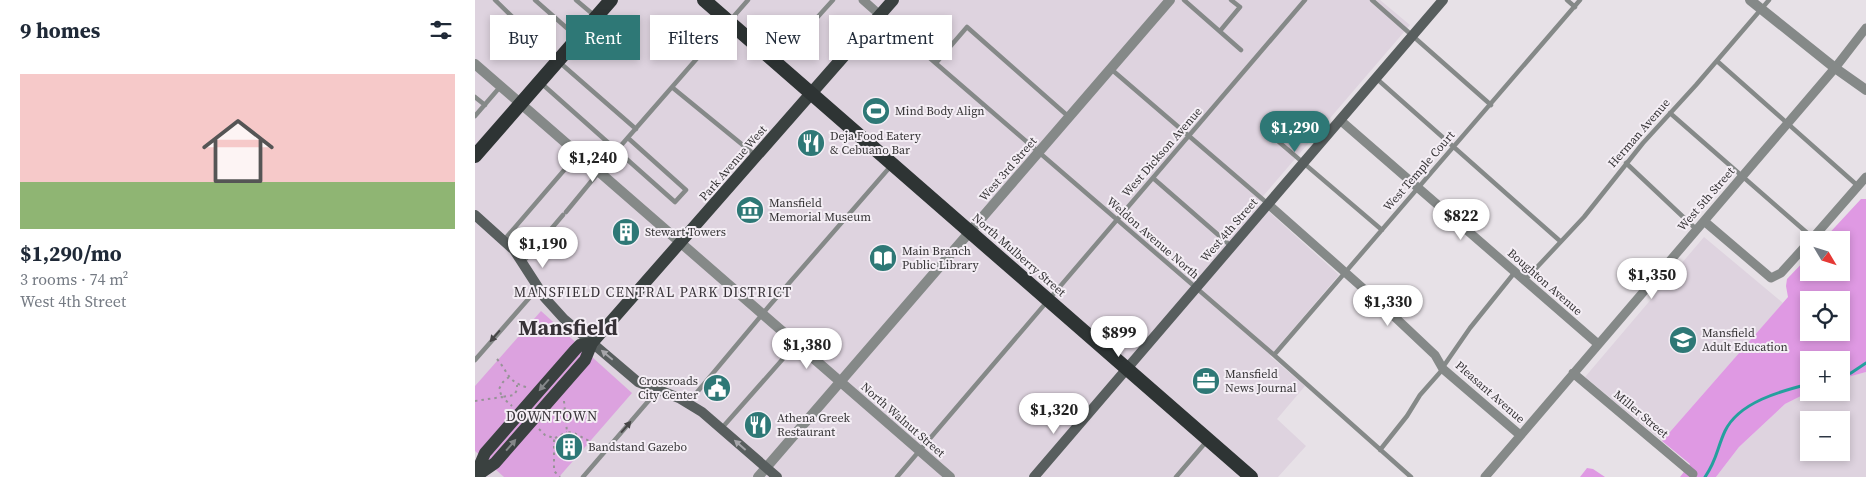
<!DOCTYPE html>
<html lang="en">
<head>
<meta charset="utf-8">
<style>
	body { margin:0; font-family:"Source Serif 4",serif; background:#f2f2f3; color:#1f2937; height:100vh; display:flex; flex-direction:column; font-size:19px; white-space:nowrap }
	* { box-sizing:border-box; margin:0 }
	p { font-size:16px; color:#747a83 }
	.icon { flex:none; width:28px; height:28px; fill:none; stroke:currentColor; stroke-width:2; stroke-linecap:round; stroke-linejoin:round }
	.map { position:relative; flex:1; overflow:hidden }
	.panel { display:flex; flex-direction:column; background:#fff; width:475px }
	.panel>* { flex:none }
	.guide { position:absolute; left:15px; top:15px; width:475px; height:45px; display:flex; gap:10px }
	.needle { width:32px; rotate:128deg }
	.buttons { position:absolute; left:1325px; top:231px; display:grid; gap:10px }
	.buttons a { display:grid; place-items:center; width:50px; height:50px; border-radius:0px; background:#fff; box-shadow:0 2px 8px #0003; font-size:25px }
	.price { position:absolute; translate:-50% -42px; padding:0 11px; border-radius:18px; background:#fff; color:#222; font-size:16px; line-height:32px; filter:drop-shadow(0 1px 2px #0008) }
	.price::after { content:''; position:absolute; left:50%; top:30px; width:15px; height:11px; margin-left:-8px; background:inherit; clip-path:polygon(0 0,100% 0,50% 100%) }
	.price.current { background:#2e7876; color:#fff }
	ul { padding:0; list-style:none }
	li { display:grid; align-content:center; gap:10px; height:265px; padding:0 20px }
	li span { display:grid; place-items:center; height:155px; border-radius:0px; color:#555 }
	li>.icon { margin-inline-start:auto }
	span .icon { width:90px; height:90px; fill:#fffc; stroke-width:1 }
	li b { font-size:21px }
	h2 { display:flex; justify-content:space-between; align-items:center; height:60px; padding:0 20px; font-size:21px }
	.chip { padding:0 18px; border-radius:0px; background:#fff; box-shadow:0 2px 8px #0003; font-size:18px; line-height:45px }
	.chip.current { background:#2e7876; color:#fff }
	main { display:flex; flex:1; min-height:0 }
	.map>svg:first-child { display:block }
</style>
</head>
<body>
<main>
<section class="panel">
<h2>9 homes<svg class="icon" aria-label="filters" viewBox="0 0 24 24"><path d="M4 7h16M4 17h16"/><circle cx="9" cy="7" r="2"/><circle cx="15" cy="17" r="2"/></svg></h2>
<ul>
<li><span style="background:linear-gradient(#f6c9c9 70%,#8fb573 0)"><svg class="icon" aria-label="home" viewBox="0 0 24 24"><path d="M3 11l9-7 9 7M6 9v11h12V9"/></svg></span><div><b>$1,290/mo</b><p>3 rooms · 74 m²</p><p>West 4th Street</p></div></li>
</ul>
</section>
<div class="map">
<svg width="1391" height="477" viewBox="0 0 1391 477">
	<rect width="100%" height="100%" fill="#e7e1e7"/>
	<path fill="#ded3df" fill-rule="evenodd" d="M0,0H905L935,25L783,202L864,275L795,356L830,386L802,419L831,446L803,477H0Z
		M1229,237L1308,303L1187,441L1110,377Z
		M1391,372V477H1241L1264,447L1310,404L1334,392H1366V379ZM1334,420H1366V452H1334Z"/>
	<path fill="#dca2df" d="M66,311L157,393L84,477H29L0,451V386Z"/>
	<path fill="#df99e3" fill-rule="evenodd" d="M1386,199H1391V372L1366,379V360H1334V392L1310,404L1264,447L1241,477H1205L1215,464L1187,441L1313,297L1311,286L1312,279L1334,256V272H1366V240H1348ZM1334,300H1366V332H1334Z
		M1112,468L1118,469L1130,477H1105Z"/>
	<g fill="none" stroke-linecap="round" stroke-linejoin="round">
		<path stroke="#25a09e" stroke-width="3" d="M1366,376L1376,373L1391,363
			M1230,477C1242,460 1242,448 1250,431C1264,402 1306,391 1334,384"/>
		<path stroke="#979397" stroke-width="2" stroke-dasharray="2.5 4" stroke-linecap="butt" d="M22,359C33,372 33,382 51,387
			M34,377L28,382L24,389L27,397L39,395L42,390V385
			M0,401L27,397L37,406
			M89,401L92,432L99,433L116,442
			M64,429L70,435L79,438V471L85,477
			M80,438L92,432"/>
		<path stroke="#858988" stroke-width="4.5" d="M20,0L83,61L161,129
			M60,0L102,37
			M101,0L120,16
			M709,0L766,50
			M897,0L1016,105
			M1092,0L1100,7
			M406,16L799,355L936,477
			M745,31L765,7L756,0
			M1242,61L1383,186
			M302,62L358,0
			M461,63L492,27L594,117
			M636,69L792,203
			M902,79L1085,241
			M66,83L200,202L211,190L153,138
			M198,88L280,155
			M0,97L10,105
			M1195,113L1338,238
			M0,116L25,87
			M791,131L907,230
			M1151,163L1222,230
			M678,178L756,246
			M91,212L142,150L273,0
			M29,240L103,154
			M48,262L88,215
			M1050,280L1109,217L1168,143L1221,85L1294,0
			M799,355L1105,0
			M0,360L63,288
			M968,367L995,328L1040,272
			M213,403L295,305L415,167
			M246,429L321,344
			M905,450L932,416L945,395L968,369
			M108,477L182,391
			M422,477L830,0
			M701,477L731,442"/>
		<path stroke="#858988" stroke-width="9" d="M388,0L405,15
			M865,120L1123,344
			M793,204L907,305L960,355L968,369L1045,435
			M1229,221L1296,278L1306,273L1334,242
			M1336,240L1391,177
			M1098,373L1218,474
			M1010,477L1360,68L1391,28"/>
		<path stroke="#858988" stroke-width="10" d="M1275,0L1360,68L1391,90
			M0,64L475,477
			M283,477L695,0"/>
		<path stroke="#585e5e" stroke-width="10" d="M0,215L39,250L70,298L89,319L163,382L204,398L227,412L302,477
			M559,477L968,0"/>
		<path stroke="#3a4140" stroke-width="12" d="M0,476L10,453L100,350L105,345L117,343
			M0,477L20,463L110,360L117,343L418,0"/>
		<path stroke="#2e3434" stroke-width="14" d="M229,0L776,477
			M0,156L136,0"/>
	</g>
	<defs><path id="oneway-solid" d="M-6-.8H1V-3.2L6.5 0L1 3.2V.8H-6Z" transform="scale(1.25)"/></defs>
	<g fill="#464546">
		<use href="#oneway-solid" transform="translate(20 336) rotate(131)"/>
		<use href="#oneway-solid" transform="translate(151 427) rotate(-49)"/>
	</g>
	<g fill="#a6a6aa">
		<use href="#oneway-solid" transform="translate(132 355) rotate(-140)"/>
		<use href="#oneway-solid" transform="translate(265 445) rotate(-139)"/>
	</g>
	<g fill="#848688">
		<use href="#oneway-solid" transform="translate(69 385) rotate(131)"/>
		<use href="#oneway-solid" transform="translate(36 445) rotate(-49)"/>
	</g>
	<defs>
		<symbol id="stadium-disc" viewBox="-11 -11 22 22"><circle r="9.5" fill="#2e7876" stroke="#f4eef5"/><path d="M0-5a6.5 5 0 1 0 0 10a6.5 5 0 1 0 0-10ZM-3.5-1.8h7v3.6h-7Z" fill="#fff"/></symbol>
		<symbol id="restaurant-disc" viewBox="-11 -11 22 22"><circle r="9.5" fill="#2e7876" stroke="#f4eef5"/><path d="M-5-6h1v4h1v-4h1v4h1v-4h1v5L-1.5 .5V6h-2V.5L-5-1ZM5-6V6H3V1.5H1.5Q1.5-4 5-6Z" fill="#fff"/></symbol>
		<symbol id="museum-disc" viewBox="-11 -11 22 22"><circle r="9.5" fill="#2e7876" stroke="#f4eef5"/><path d="M0-6L6-3V-2H-6V-3ZM-5-1h2V3h-2ZM-1-1h2V3h-2ZM3-1h2V3H3ZM-6 4H6V6H-6Z" fill="#fff"/></symbol>
		<symbol id="building-disc" viewBox="-11 -11 22 22"><circle r="9.5" fill="#2e7876" stroke="#f4eef5"/><path d="M-4-6H4V6H1V3H-1V6H-4ZM-2.5-4.3h1.7v1.8h-1.7ZM.8-4.3h1.7v1.8H.8ZM-2.5-1h1.7V.8h-1.7ZM.8-1h1.7V.8H.8Z" fill="#fff"/></symbol>
		<symbol id="library-disc" viewBox="-11 -11 22 22"><circle r="9.5" fill="#2e7876" stroke="#f4eef5"/><path d="M-6-4Q-3-5.5-.7-3.5V5Q-3 3-6 4ZM6-4Q3-5.5 .7-3.5V5Q3 3 6 4Z" fill="#fff"/></symbol>
		<symbol id="school-disc" viewBox="-11 -11 22 22"><circle r="9.5" fill="#2e7876" stroke="#f4eef5"/><path d="M0-5L7-2L0 1L-7-2ZM-4 1L0 2.5L4 1V4Q0 6-4 4Z" fill="#fff"/></symbol>
		<symbol id="office-disc" viewBox="-11 -11 22 22"><circle r="9.5" fill="#2e7876" stroke="#f4eef5"/><path d="M-6-3h4V-5.5h4V-3h4V5H-6ZM-1-4.5V-3h2v-1.5ZM-6 0V1H6V0Z" fill="#fff"/></symbol>
		<symbol id="civic-disc" viewBox="-11 -11 22 22"><circle r="9.5" fill="#2e7876" stroke="#f4eef5"/><path d="M-.6-6.5H3V-4.5H.6V-3L4-1V1h2V6H-6V1h2V-1L-.6-3ZM-1.2 2.5V6h2.4V2.5Z" fill="#fff"/></symbol>
	</defs>
	<g fill-rule="evenodd">
		<use href="#stadium-disc" x="385" y="95" width="32" height="32"/>
		<use href="#restaurant-disc" x="320" y="127" width="32" height="32"/>
		<use href="#museum-disc" x="259" y="194" width="32" height="32"/>
		<use href="#building-disc" x="135" y="216" width="32" height="32"/>
		<use href="#library-disc" x="392" y="242" width="32" height="32"/>
		<use href="#school-disc" x="1192" y="324" width="32" height="32"/>
		<use href="#office-disc" x="715" y="365" width="32" height="32"/>
		<use href="#civic-disc" x="226" y="372" width="32" height="32"/>
		<use href="#restaurant-disc" x="267" y="409" width="32" height="32"/>
		<use href="#building-disc" x="78" y="431" width="32" height="32"/>
	</g>
	<g text-anchor="middle" dominant-baseline="central" stroke-width="4" stroke-linejoin="round" paint-order="stroke">
		<g font-size="12" fill="#363436" stroke="#f4eef5" text-anchor="start">
			<text x="420" y="111">Mind Body Align</text>
			<text x="355" y="136">Deja Food Eatery<tspan x="355" dy="14">&amp; Cebuano Bar</tspan></text>
			<text x="294" y="203">Mansfield<tspan x="294" dy="14">Memorial Museum</tspan></text>
			<text x="170" y="232">Stewart Towers</text>
			<text x="427" y="251">Main Branch<tspan x="427" dy="14">Public Library</tspan></text>
			<text x="1227" y="333">Mansfield<tspan x="1227" dy="14">Adult Education</tspan></text>
			<text x="750" y="374">Mansfield<tspan x="750" dy="14">News Journal</tspan></text>
			<text x="223" y="381" text-anchor="end">Crossroads<tspan x="223" dy="14">City Center</tspan></text>
			<text x="302" y="418">Athena Greek<tspan x="302" dy="14">Restaurant</tspan></text>
			<text x="113" y="447">Bandstand Gazebo</text>
		</g>
		<g font-size="12" fill="#363436" stroke="#f4eef5">
			<text transform="translate(1164 133) rotate(-49)">Herman Avenue</text>
			<text transform="translate(687 152) rotate(-49)">West Dickson Avenue</text>
			<text transform="translate(258 163) rotate(-49)">Park Avenue West</text>
			<text transform="translate(533 169) rotate(-49)">West 3rd Street</text>
			<text transform="translate(944 171) rotate(-49)">West Temple Court</text>
			<text transform="translate(1231 199) rotate(-49)">West 5th Street</text>
			<text transform="translate(754 230) rotate(-49)">West 4th Street</text>
			<text transform="translate(678 238) rotate(41)">Weldon Avenue North</text>
			<text transform="translate(544 255) rotate(41)">North Mulberry Street</text>
			<text transform="translate(1070 282) rotate(41)">Boughton Avenue</text>
			<text transform="translate(1015 392) rotate(41)">Pleasant Avenue</text>
			<text transform="translate(1166 414) rotate(40)">Miller Street</text>
			<text transform="translate(428 420) rotate(41)">North Walnut Street</text>
		</g>
		<g font-size="14" letter-spacing="1" fill="#373237" stroke="#f4eef5">
			<text x="178" y="292">MANSFIELD CENTRAL PARK DISTRICT</text>
			<text x="77" y="416">DOWNTOWN</text>
		</g>
		<g font-size="22" font-weight="bold" fill="#373237" stroke="#f4eef5">
			<text x="93" y="327">Mansfield</text>
		</g>
	</g>
</svg>
<div class="buttons">
<a><svg class="needle" viewBox="-14 -14 28 28"><path d="M0-13l5 13h-10z" fill="#e53935"/><path d="M0 13l5-13h-10z" fill="#747a83"/></svg></a>
<a><svg class="icon" aria-label="locate" viewBox="0 0 24 24"><circle cx="12" cy="12" r="6"/><path d="M12 2v4M12 18v4M2 12h4M18 12h4"/></svg></a>
<a>+</a>
<a>−</a>
</div>
<b class="price current" style="left:820px;top:153px">$1,290</b>
<b class="price" style="left:118px;top:183px">$1,240</b>
<b class="price" style="left:986px;top:241px">$822</b>
<b class="price" style="left:68px;top:269px">$1,190</b>
<b class="price" style="left:1177px;top:300px">$1,350</b>
<b class="price" style="left:913px;top:327px">$1,330</b>
<b class="price" style="left:644px;top:358px">$899</b>
<b class="price" style="left:332px;top:370px">$1,380</b>
<b class="price" style="left:579px;top:435px">$1,320</b>
<div class="guide">
<a class="chip">Buy</a>
<a class="chip current">Rent</a>
<a class="chip">Filters</a>
<a class="chip">New</a>
<a class="chip">Apartment</a>
</div>
</div>
</main>
</body>
</html>
